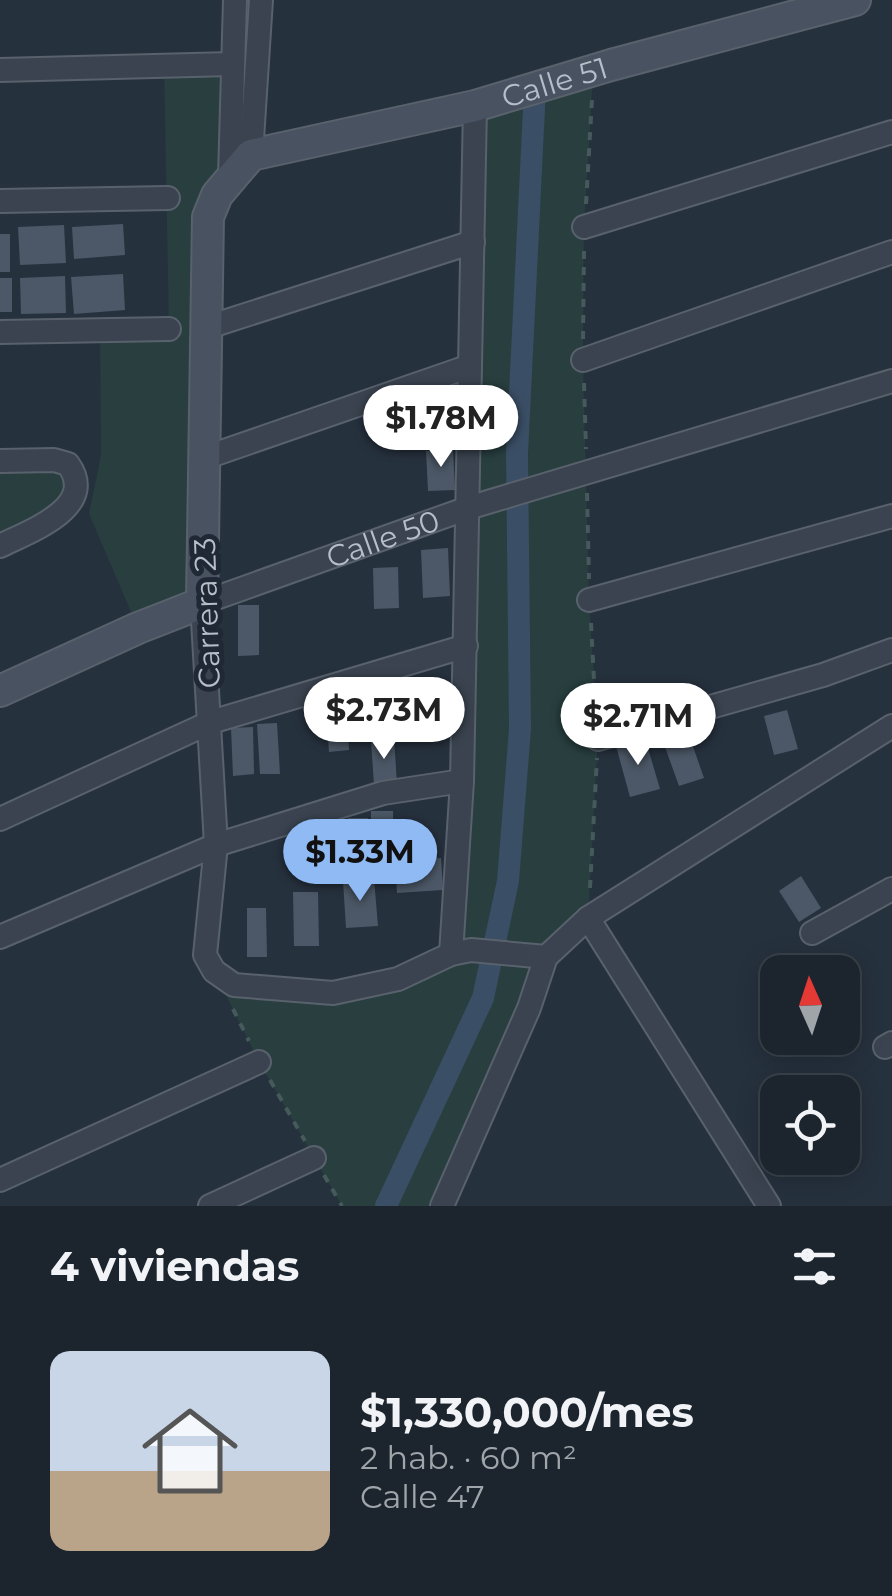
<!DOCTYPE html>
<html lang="es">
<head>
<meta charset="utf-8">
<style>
	body { margin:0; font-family:Montserrat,sans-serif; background:#252d36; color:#f1f3f6; height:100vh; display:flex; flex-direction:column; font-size:38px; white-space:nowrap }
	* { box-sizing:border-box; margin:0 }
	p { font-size:32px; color:#a0a5aa }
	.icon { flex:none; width:55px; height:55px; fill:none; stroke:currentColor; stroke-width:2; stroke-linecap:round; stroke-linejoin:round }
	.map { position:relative; height:1206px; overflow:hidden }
	.drawer { display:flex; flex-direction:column; background:#1c252e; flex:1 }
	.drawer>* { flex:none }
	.needle { width:65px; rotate:357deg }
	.tools { position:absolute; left:760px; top:955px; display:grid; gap:20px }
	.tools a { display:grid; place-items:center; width:100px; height:100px; border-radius:20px; background:#1c252e; box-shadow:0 5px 25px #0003,0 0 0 2px #3a424a; font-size:50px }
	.price { position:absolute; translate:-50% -85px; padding:0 22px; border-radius:35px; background:#fff; color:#222; font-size:32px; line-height:65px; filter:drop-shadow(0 2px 5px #0008) }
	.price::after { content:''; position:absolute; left:50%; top:60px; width:30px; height:22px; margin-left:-15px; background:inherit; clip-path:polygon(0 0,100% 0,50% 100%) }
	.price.on { background:#90baf4; color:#111 }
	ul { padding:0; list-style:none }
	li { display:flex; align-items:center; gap:30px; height:250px; padding:0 50px }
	li span { display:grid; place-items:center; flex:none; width:280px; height:200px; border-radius:20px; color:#555 }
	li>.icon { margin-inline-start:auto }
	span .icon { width:120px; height:120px; fill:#fffc; stroke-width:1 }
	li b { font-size:42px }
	h2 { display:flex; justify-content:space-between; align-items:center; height:120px; padding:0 50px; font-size:42px }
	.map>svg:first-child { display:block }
</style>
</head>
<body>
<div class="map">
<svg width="892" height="1206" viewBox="0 0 892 1206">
	<rect width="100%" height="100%" fill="#26313e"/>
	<path fill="#283e3f" d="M231,64L230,177L208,217L202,603L138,628L89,514L101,455L100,331L169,329L164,66Z
		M593,76L584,227L583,360L589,600L598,739L588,918L529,1008L442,1206H342L259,1062L214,971L333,993L451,954L478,107Z
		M68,464L67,506L0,541V465Z"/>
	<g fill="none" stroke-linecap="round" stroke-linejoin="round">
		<path stroke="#3a4e65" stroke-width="22" d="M386,1206L483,998L508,881L520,729L517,454L535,88"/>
	</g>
	<path fill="#4c5867" d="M123,224L125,255L74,259L72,227Z
		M64,225L66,263L20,265L18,227Z
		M0,234H10V272H0Z
		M123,274L125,310L74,314L71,277Z
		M65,276L66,313L21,314L20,278Z
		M0,278H12V312H0Z
		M453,450L455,490L428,491L426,451Z
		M448,548L450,596L423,598L421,550Z
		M398,567L399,608L374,609L373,568Z
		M238,605H259V655L238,656Z
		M353,698H374L375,738H354Z
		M346,703L349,750L329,752L325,704Z
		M787,710L798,749L774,755L764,716Z
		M277,723L280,774H260L257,724Z
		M253,727L254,774L233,776L231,728Z
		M394,738L397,784L374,785L371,740Z
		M645,738L660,789L630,797L616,746Z
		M690,738L704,778L679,786L665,747Z
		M371,811H393L394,862H371Z
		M348,818H368L369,873H348Z
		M441,858L443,890L397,893L395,861Z
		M801,876L821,908L799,922L779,891Z
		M374,879L378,926L346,928L343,881Z
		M293,892H318L319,946H294Z
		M247,908H266L267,957H247Z"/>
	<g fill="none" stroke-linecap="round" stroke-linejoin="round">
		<defs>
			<g id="street">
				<path d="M0,70L231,64"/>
				<path d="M475,106L462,781L451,954L471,950L546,957"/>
				<path d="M251,155L261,0"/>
				<path d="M230,177L235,0"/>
				<path d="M0,201L168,198"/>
				<path d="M584,227L892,132"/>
				<path d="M205,328L473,242"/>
				<path d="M0,332L169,329"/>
				<path d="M583,360L892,252"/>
				<path d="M204,458L470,366"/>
				<path d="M0,461L54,460L68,464C99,507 30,531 0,546"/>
				<path d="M589,600L892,516"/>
				<path d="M598,739L823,675L892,650"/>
				<path d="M0,819L211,722L466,646"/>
				<path d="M588,918L769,1206"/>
				<path d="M812,933L892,889"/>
				<path d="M0,937L216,845L383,793L462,781"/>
				<path id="s1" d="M451,954L398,979L333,993L234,985L214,971L205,955L216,845L202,603L468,508L892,381"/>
				<path d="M885,1047L892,1043"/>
				<path d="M0,1180L259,1062"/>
				<path d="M210,1206L314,1158"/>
				<path d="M442,1206L529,1008L546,957L588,918L892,726"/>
			</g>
			<g id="secondary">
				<path id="s2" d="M0,691L138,628L202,603L208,217L217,195L251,155L475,106L611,65L855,0"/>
			</g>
		</defs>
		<use href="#street" stroke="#58616c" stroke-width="26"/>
		<use href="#secondary" stroke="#58616c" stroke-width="34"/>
		<path stroke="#465a5c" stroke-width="4" stroke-dasharray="8 8" stroke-linecap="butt" d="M586,204L592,99
			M583,339L584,248
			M584,383L586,449
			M587,493L589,579
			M591,623L596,719
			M590,888L597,758
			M233,1009L249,1041
			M270,1080L305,1141
			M324,1175L342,1206"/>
		<use href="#street" stroke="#3a434f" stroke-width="22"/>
		<use href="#secondary" stroke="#485261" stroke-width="30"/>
	</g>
	<g text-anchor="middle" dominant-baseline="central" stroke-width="10" stroke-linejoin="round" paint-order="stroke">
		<g font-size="30" fill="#b6bec9" stroke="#1f2834">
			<text stroke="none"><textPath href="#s2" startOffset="995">Calle 51</textPath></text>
			<text stroke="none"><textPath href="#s1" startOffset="812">Calle 50</textPath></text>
			<text transform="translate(207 613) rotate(-92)">Carrera 23</text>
		</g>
	</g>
</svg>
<div class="tools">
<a><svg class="needle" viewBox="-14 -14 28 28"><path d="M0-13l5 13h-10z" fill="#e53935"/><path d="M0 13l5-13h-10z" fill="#a0a5aa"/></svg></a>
<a><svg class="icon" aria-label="locate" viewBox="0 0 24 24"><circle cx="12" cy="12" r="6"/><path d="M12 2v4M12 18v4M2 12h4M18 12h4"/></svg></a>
</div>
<b class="price" style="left:441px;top:470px">$1.78M</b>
<b class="price" style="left:384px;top:762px">$2.73M</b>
<b class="price" style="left:638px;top:768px">$2.71M</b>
<b class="price on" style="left:360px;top:904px">$1.33M</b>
</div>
<section class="drawer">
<h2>4 viviendas<svg class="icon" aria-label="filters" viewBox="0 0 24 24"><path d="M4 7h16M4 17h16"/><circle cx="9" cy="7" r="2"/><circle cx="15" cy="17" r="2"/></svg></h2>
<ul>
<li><span style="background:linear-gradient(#c9d6e8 60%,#b9a48a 0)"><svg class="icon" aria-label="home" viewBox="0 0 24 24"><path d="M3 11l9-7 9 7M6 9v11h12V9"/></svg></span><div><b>$1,330,000/mes</b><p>2 hab. · 60 m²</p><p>Calle 47</p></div></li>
</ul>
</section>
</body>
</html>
